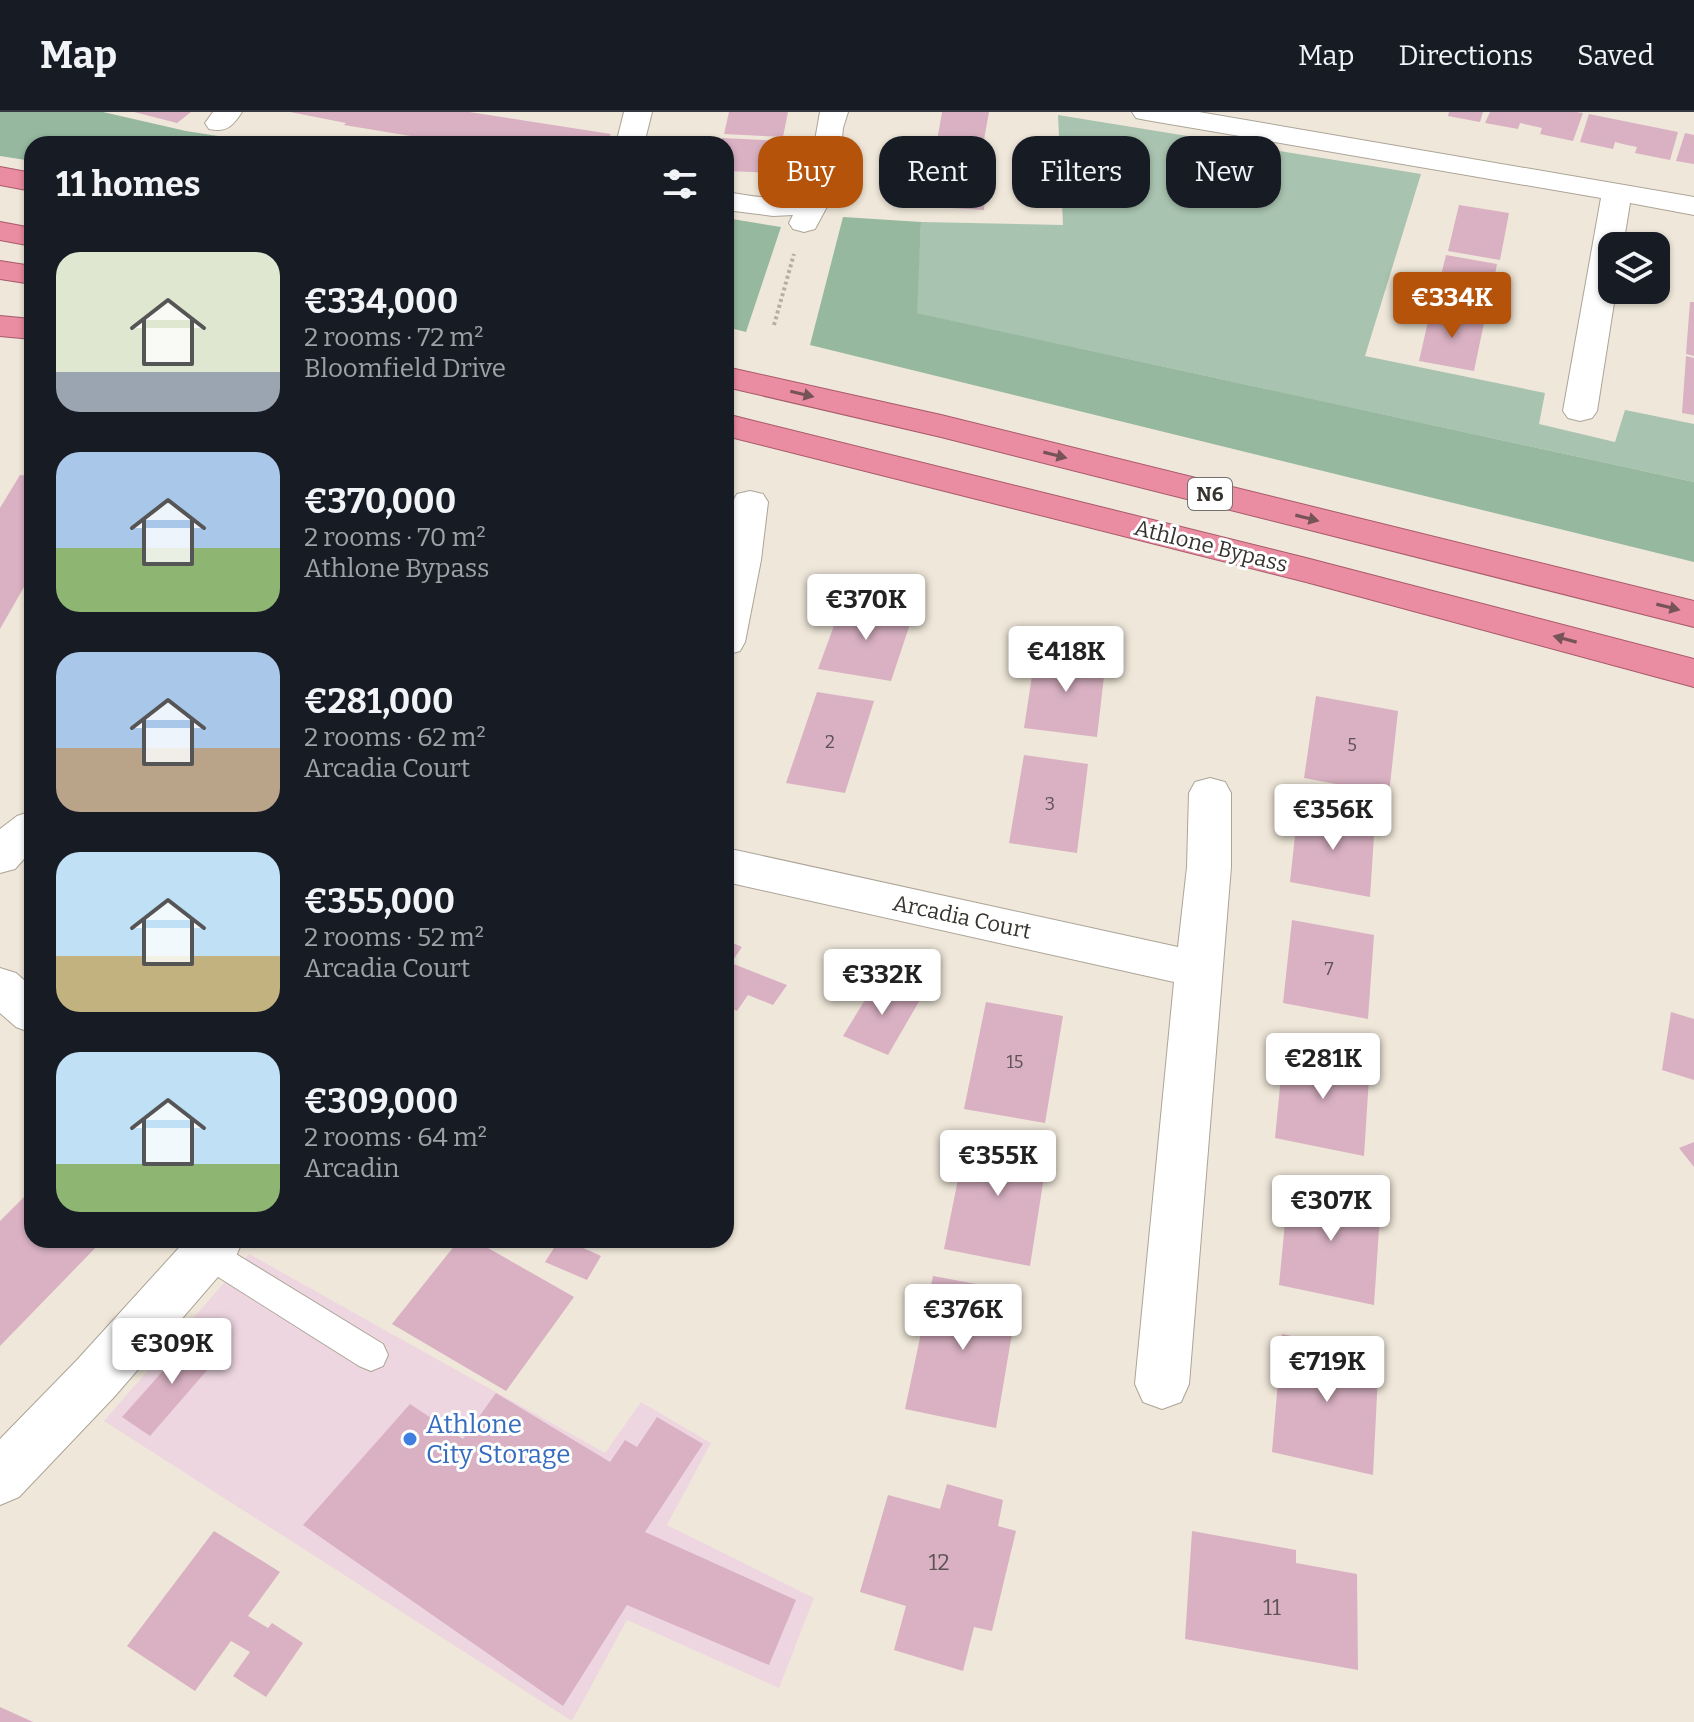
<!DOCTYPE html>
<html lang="en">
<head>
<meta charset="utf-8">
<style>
	body { margin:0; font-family:Bitter,serif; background:#20242c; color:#f1f3f6; height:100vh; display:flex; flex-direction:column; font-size:30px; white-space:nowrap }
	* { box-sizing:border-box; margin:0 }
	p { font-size:26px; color:#9ea1a6 }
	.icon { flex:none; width:44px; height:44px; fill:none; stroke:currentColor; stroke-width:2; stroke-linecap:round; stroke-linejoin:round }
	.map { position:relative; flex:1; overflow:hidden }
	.panel { position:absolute; left:24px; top:24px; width:710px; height:1112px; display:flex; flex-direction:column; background:#171b24; border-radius:24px; box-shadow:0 2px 6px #0004 }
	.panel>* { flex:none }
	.banner { position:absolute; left:758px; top:24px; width:760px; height:72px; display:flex; gap:16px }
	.fabs { position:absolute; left:1598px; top:120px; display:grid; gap:16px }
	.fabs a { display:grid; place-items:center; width:72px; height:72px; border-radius:16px; background:#171b24; box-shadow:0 2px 6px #0004; font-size:40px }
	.price { position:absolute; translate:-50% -68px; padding:0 18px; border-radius:8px; background:#fff; color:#222; font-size:26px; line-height:52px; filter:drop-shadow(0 2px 4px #0008) }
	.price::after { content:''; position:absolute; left:50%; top:48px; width:24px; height:18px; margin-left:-12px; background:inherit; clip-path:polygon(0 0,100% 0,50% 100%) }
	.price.active { background:#b45309; color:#fff }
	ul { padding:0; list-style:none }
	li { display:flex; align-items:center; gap:24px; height:200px; padding:0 32px }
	li span { display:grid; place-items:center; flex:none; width:224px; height:160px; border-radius:24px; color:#555 }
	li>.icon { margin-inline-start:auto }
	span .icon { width:96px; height:96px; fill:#fffc; stroke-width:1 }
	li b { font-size:34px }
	h2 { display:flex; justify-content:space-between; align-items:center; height:96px; padding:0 32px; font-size:34px }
	.chip { padding:0 28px; border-radius:24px; background:#171b24; box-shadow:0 2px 6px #0004; font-size:28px; line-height:72px }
	.chip.active { background:#b45309; color:#fff }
	header { display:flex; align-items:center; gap:48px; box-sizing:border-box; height:112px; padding:0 40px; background:#171b24; border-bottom:2px solid #363941 }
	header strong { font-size:38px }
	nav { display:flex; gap:44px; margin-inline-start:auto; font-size:28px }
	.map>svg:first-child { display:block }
</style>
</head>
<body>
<header>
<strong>Map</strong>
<nav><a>Map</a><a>Directions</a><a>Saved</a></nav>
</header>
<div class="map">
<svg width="1694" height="1610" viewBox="0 0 1694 1610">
	<rect width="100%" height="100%" fill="#efe7d9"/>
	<path fill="#eed6e1" d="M249,1142L605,1341L641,1290L711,1331L667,1413L814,1486L779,1576L627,1508L572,1609L104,1309Z"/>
	<path fill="#a8c3af" d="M1058,3L1421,62L1365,244L1545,281L1539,312L1615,330L1625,298L1694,312V370L916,201L921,110L1063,113Z"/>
	<path fill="#95b89f" d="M0,0H103L186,19L268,32H32V49L0,44Z
		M843,105L921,110L917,201L1694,370V450L810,233Z
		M726,106L781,115L746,220L726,215Z"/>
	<path fill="#d9b1c2" d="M134,0H191L177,11Z
		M290,0H469L611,22L604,32H459L344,13L346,11Z
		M729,0H788L783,25L724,22Z
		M942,0H989L983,33L937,29Z
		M1449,0H1483L1480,10L1448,4Z
		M1490,0H1576L1583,1L1573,29L1540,22L1542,16L1520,11L1518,17L1485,11Z
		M1589,2L1678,20L1670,48L1635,41L1637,35L1627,33L1615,30L1613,37L1580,30Z
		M1685,21L1694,23V52L1676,49Z
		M722,26L782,29L776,61L726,59V32H721Z
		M937,33L988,35L987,57L935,55Z
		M937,71L986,74L984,98L934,95Z
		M1459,93L1509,101L1500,148L1448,139Z
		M1446,143L1497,152L1488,201L1434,192Z
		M1690,190H1694V244L1686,242Z
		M1431,196L1485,206L1474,259L1419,249Z
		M1686,244L1694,246V303L1682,301Z
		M20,363L32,364V461L0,517V396Z
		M842,492L913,503L891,569L818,557Z
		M1036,538L1106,547L1097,625L1024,616Z
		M817,580L874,589L845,681L786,671Z
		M1316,584L1398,599L1389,682L1304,666Z
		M1024,643L1088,652L1077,741L1009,731Z
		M1298,696L1375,708L1370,785L1290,770Z
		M1292,808L1374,823L1368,907L1283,891Z
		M726,828L742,835L731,851L787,873L773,893L748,883L737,899L726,894Z
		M877,868L921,886L888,943L843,924Z
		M986,890L1063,904L1045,1011L964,997Z
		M1671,900L1694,907V968L1662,958Z
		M1284,934L1370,950L1364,1044L1275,1026Z
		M968,1018L1049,1033L1030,1154L944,1137Z
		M1694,1030V1055L1679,1036Z
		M1289,1069L1381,1088L1374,1193L1279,1173Z
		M32,1077V1128H103L0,1234V1109Z
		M459,1128H474L574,1185L506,1279L392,1212Z
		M559,1128H566L601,1144L587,1168L545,1150Z
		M933,1164L1019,1180L996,1316L905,1297Z
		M1282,1222L1379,1243L1373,1363L1272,1340Z
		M194,1224L222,1241L150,1324L122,1305Z
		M496,1281L610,1350L625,1328L637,1335L657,1305L703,1332L645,1420L796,1488L769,1553L627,1493L563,1594L303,1413L410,1292L463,1327Z
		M947,1372L1003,1388L998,1414L1016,1419L992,1519L974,1515L963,1559L894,1538L906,1494L860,1480L888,1383L940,1397Z
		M214,1419L280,1460L248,1504L268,1516L272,1511L303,1531L266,1585L233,1564L250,1540L231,1529L195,1579L127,1534Z
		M1192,1419L1296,1438V1451L1357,1462L1358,1558L1185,1527Z
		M0,1595L33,1610H0Z"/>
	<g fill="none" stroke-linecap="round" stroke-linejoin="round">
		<defs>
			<path id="service" d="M203,1128L218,1131L383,1232L388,1243L383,1254L371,1259L359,1254L196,1151L191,1141L196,1131Z"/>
			<path id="minor" d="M213,0H242C233,14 226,21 209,17L205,11Z
				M624,0H652L644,32H616Z
				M820,0H848L843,16L837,76L815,117L804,120L793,117L789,111L793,103L773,104L726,98V80C753,84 780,91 806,79Z
				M1132,0H1199L1694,85V103L1630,91L1623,134H1612V178H1616L1597,299L1592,306L1580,309L1568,306L1563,299L1601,86L1146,8L1136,6Z
				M750,379L763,382L768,390L761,448L745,530L740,539L726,543C726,506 718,411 737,382Z
				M1210,666L1225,670L1231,681V755L1189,1272L1181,1290L1162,1297L1143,1290L1135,1272L1174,870L726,770V736L1178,835L1187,755L1189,681L1195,670Z
				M32,699V738L15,757L0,761V717L17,704Z
				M0,856L16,861L32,875V921L16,915L0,901Z
				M186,1128H243L236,1144L115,1284L19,1385L0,1393V1327L77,1248Z"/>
			<path id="trunk" d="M0,55L32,61V79L0,73Z
				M0,110L32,116V134L0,128Z
				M0,149L32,154V172L0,167Z
				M0,204L32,207V227L0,224Z
				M726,255L941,303L1694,489V515L941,325L726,275Z
				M726,302L1306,446L1694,547V575L1306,470L726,324Z"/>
		</defs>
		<use href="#service" stroke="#aca497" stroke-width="2"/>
		<use href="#minor" stroke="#aca497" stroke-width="2"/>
		<use href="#trunk" stroke="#a75a6a" stroke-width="2"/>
		<path stroke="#b5aea3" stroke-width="4" stroke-dasharray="3 3" stroke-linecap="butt" d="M774,213L794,142"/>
		<use href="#service" fill="#fff" fill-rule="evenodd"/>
		<use href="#minor" fill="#fff" fill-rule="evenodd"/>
		<use href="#trunk" fill="#ea8ca2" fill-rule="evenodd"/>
	</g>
	<defs><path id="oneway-solid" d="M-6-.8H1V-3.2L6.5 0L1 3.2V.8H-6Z" transform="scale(2)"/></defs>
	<g fill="#765357">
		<use href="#oneway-solid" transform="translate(802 282) rotate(13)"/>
		<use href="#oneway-solid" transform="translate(1055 343) rotate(14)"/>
		<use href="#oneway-solid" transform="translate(1307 406) rotate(14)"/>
		<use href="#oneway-solid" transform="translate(1668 495) rotate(14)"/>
		<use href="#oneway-solid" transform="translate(1565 527) rotate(-165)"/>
	</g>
	<circle fill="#3f7fe0" stroke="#fff" stroke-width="3" cx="410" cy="1327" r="8"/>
	<g text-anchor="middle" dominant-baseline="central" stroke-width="6" stroke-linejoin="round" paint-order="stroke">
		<g font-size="18" fill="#605354">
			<text x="830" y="630">2</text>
			<text x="1352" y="633">5</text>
			<text x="1050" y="692">3</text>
			<text x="1329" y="857">7</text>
			<text x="1015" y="950">15</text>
		</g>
		<rect fill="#fff" stroke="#73716d" stroke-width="2" x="1188" y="366" width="44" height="32" rx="6"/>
		<g font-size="20" font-weight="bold" fill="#37342f">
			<text x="1210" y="382">N6</text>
		</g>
		<g font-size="22" fill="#37342f" stroke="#fff">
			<text transform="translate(1211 434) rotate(14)">Athlone Bypass</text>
			<text transform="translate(962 805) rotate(12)">Arcadia Court</text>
		</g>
		<g font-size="22" fill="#605354">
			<text x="939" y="1450">12</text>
			<text x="1272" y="1495">11</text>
		</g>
		<g font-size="26" fill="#366cbe" stroke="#fff" text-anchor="start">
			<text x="426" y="1312">Athlone<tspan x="426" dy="30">City Storage</tspan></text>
		</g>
	</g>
</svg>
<div class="fabs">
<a><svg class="icon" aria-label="layers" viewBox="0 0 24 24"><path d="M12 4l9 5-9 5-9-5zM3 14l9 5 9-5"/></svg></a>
</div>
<b class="price active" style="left:1452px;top:228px">€334K</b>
<b class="price" style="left:866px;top:530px">€370K</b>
<b class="price" style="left:1066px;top:582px">€418K</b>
<b class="price" style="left:1333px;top:740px">€356K</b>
<b class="price" style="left:882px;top:905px">€332K</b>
<b class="price" style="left:1323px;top:989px">€281K</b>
<b class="price" style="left:998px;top:1086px">€355K</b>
<b class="price" style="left:1331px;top:1131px">€307K</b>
<b class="price" style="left:963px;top:1240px">€376K</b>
<b class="price" style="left:172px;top:1274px">€309K</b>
<b class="price" style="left:1327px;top:1292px">€719K</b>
<div class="banner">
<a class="chip active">Buy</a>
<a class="chip">Rent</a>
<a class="chip">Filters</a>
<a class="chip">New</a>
</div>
<section class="panel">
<h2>11 homes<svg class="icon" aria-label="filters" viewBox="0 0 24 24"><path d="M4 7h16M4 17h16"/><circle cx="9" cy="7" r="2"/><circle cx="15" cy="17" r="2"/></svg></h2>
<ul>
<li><span style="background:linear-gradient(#dfe7d0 75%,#9aa5b1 0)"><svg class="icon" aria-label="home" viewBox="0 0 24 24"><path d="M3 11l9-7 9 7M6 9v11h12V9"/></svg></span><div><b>€334,000</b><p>2 rooms · 72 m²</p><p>Bloomfield Drive</p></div></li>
<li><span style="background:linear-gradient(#a9c7e8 60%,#8fb573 0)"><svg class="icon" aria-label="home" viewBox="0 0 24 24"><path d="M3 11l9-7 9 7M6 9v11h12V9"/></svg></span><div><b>€370,000</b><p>2 rooms · 70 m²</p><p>Athlone Bypass</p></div></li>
<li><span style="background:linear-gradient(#a9c7e8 60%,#b9a48a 0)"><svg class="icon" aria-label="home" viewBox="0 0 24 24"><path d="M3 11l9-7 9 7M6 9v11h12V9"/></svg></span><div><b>€281,000</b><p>2 rooms · 62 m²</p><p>Arcadia Court</p></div></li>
<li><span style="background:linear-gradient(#bfe0f5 65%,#c2b280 0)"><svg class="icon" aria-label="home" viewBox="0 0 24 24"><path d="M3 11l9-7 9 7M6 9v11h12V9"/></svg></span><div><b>€355,000</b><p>2 rooms · 52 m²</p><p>Arcadia Court</p></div></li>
<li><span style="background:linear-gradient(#bfe0f5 70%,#8fb573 0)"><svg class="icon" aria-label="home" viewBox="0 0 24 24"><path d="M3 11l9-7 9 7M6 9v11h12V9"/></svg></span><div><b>€309,000</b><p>2 rooms · 64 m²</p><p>Arcadin</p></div></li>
</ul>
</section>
</div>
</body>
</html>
